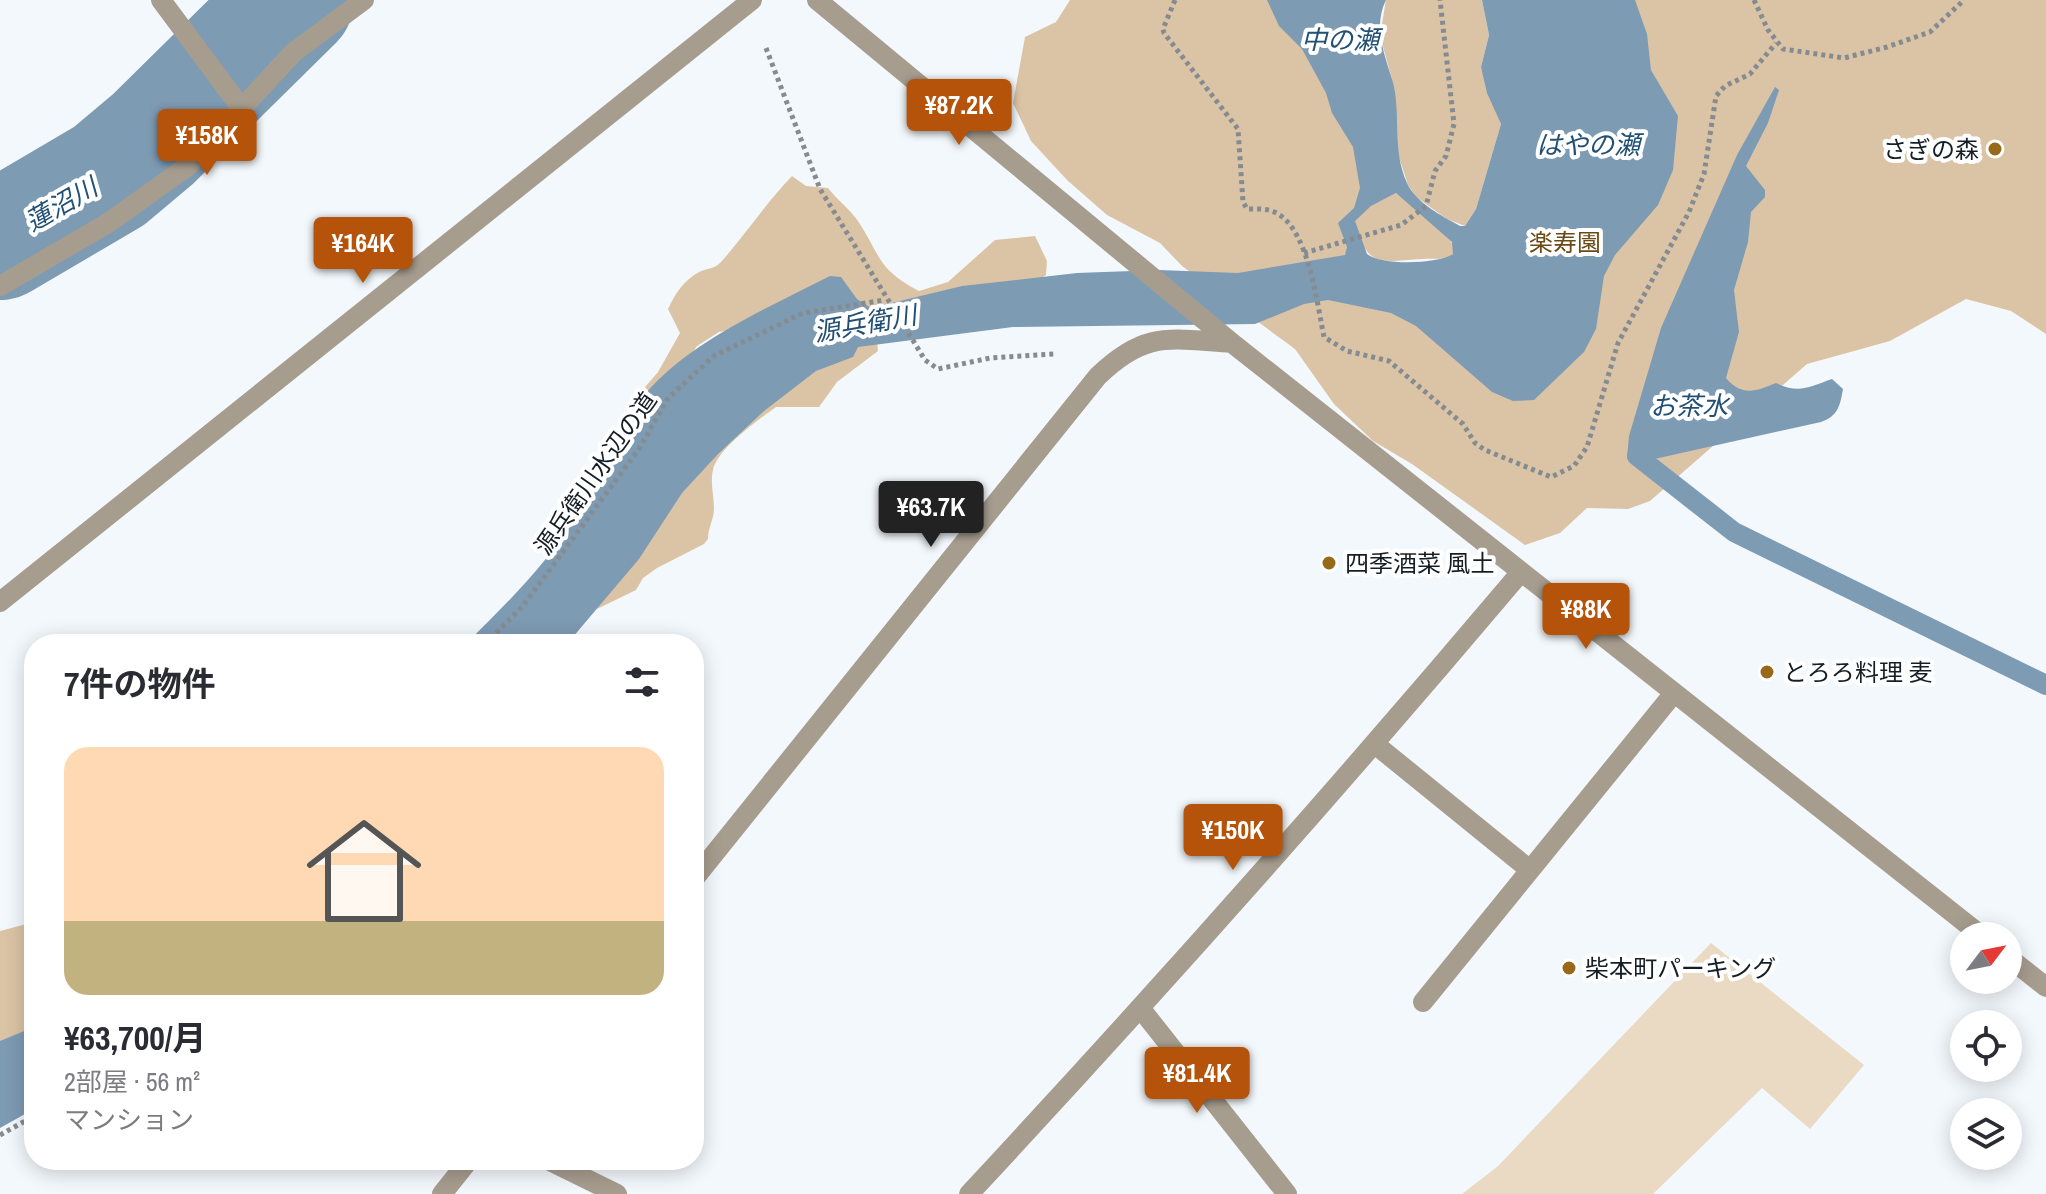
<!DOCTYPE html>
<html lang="ja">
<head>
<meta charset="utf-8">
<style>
	body { margin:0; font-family:"Archivo Narrow","Noto Sans JP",sans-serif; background:#f7f7f7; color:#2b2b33; height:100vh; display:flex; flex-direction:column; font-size:30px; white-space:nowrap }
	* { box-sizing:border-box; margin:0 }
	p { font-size:26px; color:#7c7c81 }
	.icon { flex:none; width:44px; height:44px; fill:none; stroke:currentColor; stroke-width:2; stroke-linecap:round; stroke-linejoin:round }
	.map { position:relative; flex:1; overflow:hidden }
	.drawer { position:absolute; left:24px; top:634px; width:680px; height:536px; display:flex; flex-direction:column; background:#fff; border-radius:32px; box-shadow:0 4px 20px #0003 }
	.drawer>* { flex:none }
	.needle { width:52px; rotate:58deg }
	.tools { position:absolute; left:1950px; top:922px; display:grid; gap:16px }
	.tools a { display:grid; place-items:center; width:72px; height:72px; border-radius:50%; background:#fff; box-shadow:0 4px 20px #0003; font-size:40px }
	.price { position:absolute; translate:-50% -68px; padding:0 18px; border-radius:8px; background:#b45309; color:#fff; font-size:26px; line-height:52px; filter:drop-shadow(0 2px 4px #0008) }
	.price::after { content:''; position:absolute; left:50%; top:48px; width:24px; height:18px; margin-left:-12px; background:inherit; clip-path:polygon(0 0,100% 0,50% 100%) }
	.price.current { background:#222; color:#fff }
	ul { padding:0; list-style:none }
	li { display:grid; align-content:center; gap:16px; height:424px; padding:0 40px }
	li span { display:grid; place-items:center; height:248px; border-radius:24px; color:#555 }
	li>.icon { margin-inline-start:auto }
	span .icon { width:144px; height:144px; fill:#fffc; stroke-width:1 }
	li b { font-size:34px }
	h2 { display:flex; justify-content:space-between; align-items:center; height:96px; padding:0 40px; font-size:34px }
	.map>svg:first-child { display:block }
</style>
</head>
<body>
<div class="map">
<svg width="2046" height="1194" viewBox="0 0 2046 1194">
	<rect width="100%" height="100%" fill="#f3f8fc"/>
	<path fill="#eadac4" d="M1711,943L1864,1065L1810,1129L1762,1088L1653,1194H1462L1498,1166Z"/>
	<path fill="#dbc4a5" d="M1070,0H1283L1359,139L1364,196L1347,224L1359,266L1450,331L1584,0H2046V334L2011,311L1966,299L1890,341L1807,364L1650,501L1628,509L1587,508L1560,533L1525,545L1412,464L1373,441L1334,404L1295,349L1182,266L1160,243L1107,215L1067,180L1031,141L1013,103L1025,37L1056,22Z
		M1386,0H1482L1489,35L1481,67L1501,124L1476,209L1465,226L1447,219L1416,197L1408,185L1396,148L1392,79L1380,36Z
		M792,176L806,186L828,188C837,200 850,209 858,221C881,256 877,269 919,291L948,282L995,240L1035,236L1047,261L1046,275L1032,284L719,332L697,346L679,373L643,407L634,400L658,372L680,333L668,309C675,294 683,281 699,272C707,268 715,269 721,262C746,234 766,203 792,176Z
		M1396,193L1434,222L1454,245L1453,254C1442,261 1435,258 1423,259C1379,261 1369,270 1353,221L1372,205Z
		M877,341L878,351L837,382L819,407H776C758,420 717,449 713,470C710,484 714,496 714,508C714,519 708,528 708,539L704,544L657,568L643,578L636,590L597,609L746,375Z
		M34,922V1040L0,1059V931Z"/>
	<path fill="#7e9bb4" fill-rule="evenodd" d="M1267,0H1386C1373,26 1384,53 1392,79C1402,112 1391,148 1407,183C1416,203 1442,216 1460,226H1465L1476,209L1501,124L1487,93L1481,67L1489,35L1482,0H1635L1647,34L1651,70L1678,116L1673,170L1658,205L1615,255L1604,276L1596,329L1584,352L1534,400L1513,401L1492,392L1416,326L1391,313L1328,300L1304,304L1255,324L1013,327L858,347L853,357L816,371L764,411L718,454L682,493L639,559L567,644H466C506,604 548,563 577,515C600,475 615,428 646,393C692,340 768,308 830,276L841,277L857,299L871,308L962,286L1077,273L1159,270L1238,273L1345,255L1347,247L1338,223L1354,208L1360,188L1353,147L1332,113L1326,93L1302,49L1279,26ZM1396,193L1452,242L1453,254C1438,264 1382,266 1367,254L1355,221L1371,206Z
		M1775,87L1779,90L1768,123L1746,166L1765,190V197L1751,212L1748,242L1734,290L1739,332L1726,378C1741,396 1755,392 1776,383C1799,394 1809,387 1832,379L1843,389C1840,406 1838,416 1821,422L1632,464L1627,458L1629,436L1661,328L1737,155Z
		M34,1027V1109L0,1128V1041Z"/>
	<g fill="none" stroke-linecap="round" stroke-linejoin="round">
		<path stroke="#7e9bb4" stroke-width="20" d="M1637,456L1734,532L2046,685"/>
		<path stroke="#7e9bb4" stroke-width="120" d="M0,240L109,176L153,139L294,0"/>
		<path stroke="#858c91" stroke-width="5" stroke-dasharray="4 4" stroke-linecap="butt" d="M1175,0L1163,29L1164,33L1238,129L1243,202L1247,209C1258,209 1269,208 1278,214C1309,232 1317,304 1324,337L1347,351L1389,361L1463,424L1475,443L1485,450L1551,477L1574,466L1587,447L1618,343L1689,212L1704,174L1716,96L1725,86L1750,74L1776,43
			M1754,0L1768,30L1783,49L1844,58L1887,47L1930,32L1964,0
			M766,48L820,189L925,360L938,369L990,358L1055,354
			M1304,253L1401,225L1426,206L1435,171L1446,156L1454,124L1440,0
			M485,644L522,607L639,449L668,398L714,356L803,313L885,300
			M0,1135L34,1116"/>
		<path stroke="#a79d8f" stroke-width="20" d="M161,0L242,109
			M817,0L1232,343L1982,936
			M0,286L108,223L188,166L294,52L364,0
			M0,602L752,0
			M1376,745L1530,870
			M694,879L1098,376C1146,330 1169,339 1232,343
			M2008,957L2046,987
			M1423,1002L1674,693
			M1141,1009L1287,1194
			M548,1160L617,1194
			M442,1194L469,1160
			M969,1194C1158,991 1342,784 1521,572"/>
	</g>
	<g fill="#986919" stroke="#fff" stroke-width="3">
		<circle cx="1995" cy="149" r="8"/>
		<circle cx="1329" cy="563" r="8"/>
		<circle cx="1767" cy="672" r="8"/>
		<circle cx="1569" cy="968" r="8"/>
	</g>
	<g text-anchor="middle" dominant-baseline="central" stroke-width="8" stroke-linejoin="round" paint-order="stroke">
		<g font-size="24" fill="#151e25" stroke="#fff" text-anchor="start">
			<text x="1979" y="149" text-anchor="end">さぎの森</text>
			<text x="1345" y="563">四季酒菜 風土</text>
			<text x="1783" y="672">とろろ料理 麦</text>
			<text x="1585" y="968">柴本町パーキング</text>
		</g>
		<g font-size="24" fill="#6a4a16" stroke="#fff">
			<text x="1565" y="242">楽寿園</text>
		</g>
		<g font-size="24" fill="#151e25" stroke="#fff">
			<text transform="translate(595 473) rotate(-55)">源兵衛川水辺の道</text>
		</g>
		<g font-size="26" font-style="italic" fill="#225075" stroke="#fff">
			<text x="1340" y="39">中の瀬</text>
			<text x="1588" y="144">はやの瀬</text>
			<text transform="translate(61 204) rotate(-30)">蓮沼川</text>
			<text transform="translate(865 323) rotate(-10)">源兵衛川</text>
			<text x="1689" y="405">お茶水</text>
		</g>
	</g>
</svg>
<div class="tools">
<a><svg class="needle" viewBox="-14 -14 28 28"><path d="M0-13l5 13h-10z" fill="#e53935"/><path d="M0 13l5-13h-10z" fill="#7c7c81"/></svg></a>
<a><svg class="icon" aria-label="locate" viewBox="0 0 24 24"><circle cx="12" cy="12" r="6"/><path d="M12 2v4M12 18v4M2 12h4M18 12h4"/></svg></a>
<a><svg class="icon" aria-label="layers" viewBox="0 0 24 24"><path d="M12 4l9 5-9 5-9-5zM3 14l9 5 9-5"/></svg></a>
</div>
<b class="price" style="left:959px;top:147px">¥87.2K</b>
<b class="price" style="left:207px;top:177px">¥158K</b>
<b class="price" style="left:363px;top:285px">¥164K</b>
<b class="price current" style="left:931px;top:549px">¥63.7K</b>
<b class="price" style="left:1586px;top:651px">¥88K</b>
<b class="price" style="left:1233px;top:872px">¥150K</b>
<b class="price" style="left:1197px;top:1115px">¥81.4K</b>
<section class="drawer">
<h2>7件の物件<svg class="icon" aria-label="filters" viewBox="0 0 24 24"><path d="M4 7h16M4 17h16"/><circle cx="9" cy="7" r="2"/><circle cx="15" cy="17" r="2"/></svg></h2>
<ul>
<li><span style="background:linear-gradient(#ffd9b3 70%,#c2b280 0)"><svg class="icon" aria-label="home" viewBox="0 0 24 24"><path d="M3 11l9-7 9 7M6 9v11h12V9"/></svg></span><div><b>¥63,700/月</b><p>2部屋 · 56 m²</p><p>マンション</p></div></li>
</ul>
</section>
</div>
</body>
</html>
